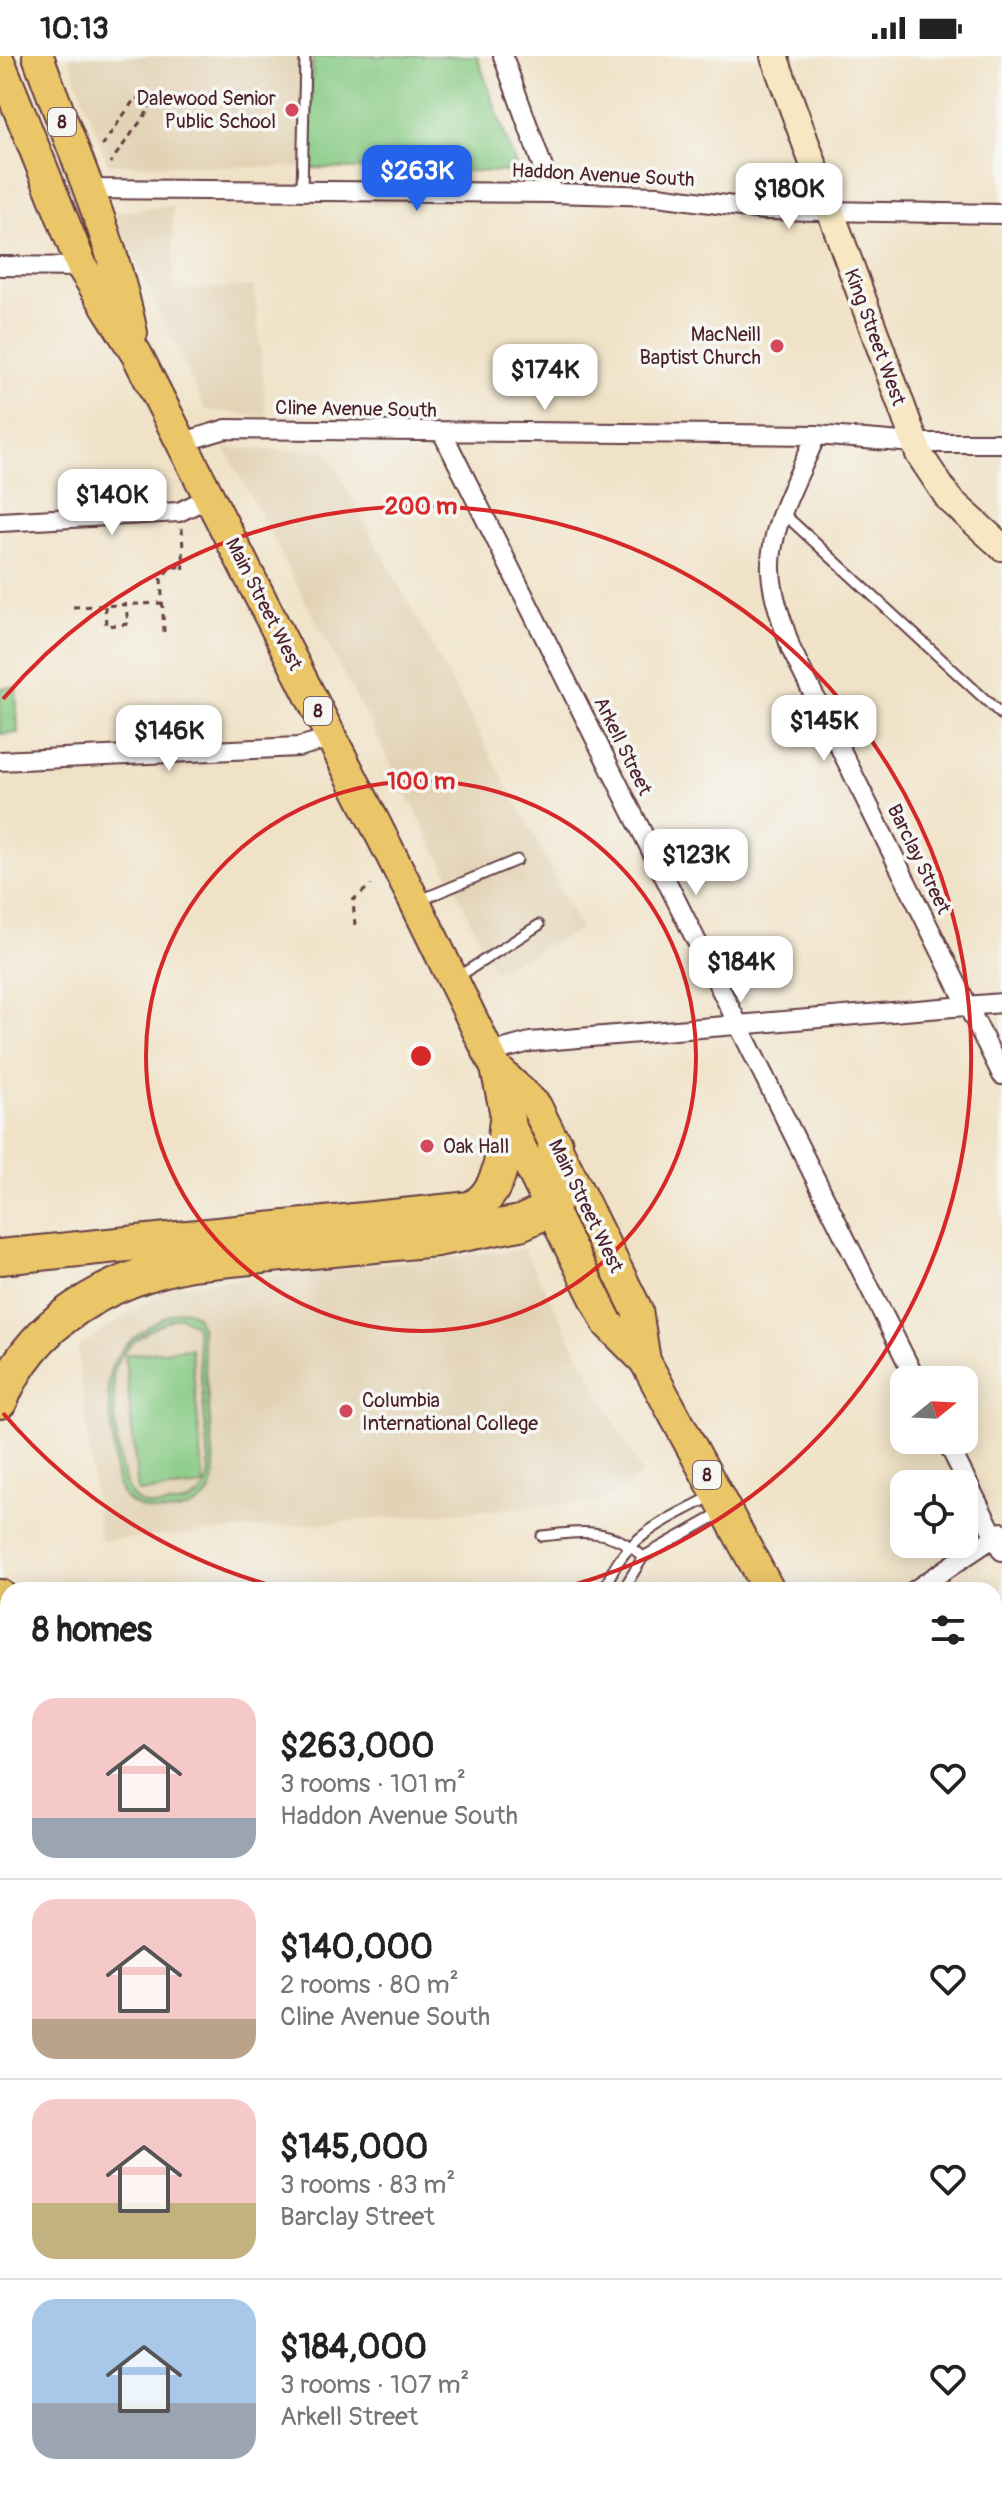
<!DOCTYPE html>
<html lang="en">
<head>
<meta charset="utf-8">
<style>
	body { margin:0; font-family:Pangolin,sans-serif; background:#f2f2f2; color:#222; height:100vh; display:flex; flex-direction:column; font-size:30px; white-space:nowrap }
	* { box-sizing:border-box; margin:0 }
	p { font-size:26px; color:#767676 }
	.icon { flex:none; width:44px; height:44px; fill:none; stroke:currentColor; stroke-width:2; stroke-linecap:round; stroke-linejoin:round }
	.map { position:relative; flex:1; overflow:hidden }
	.details { position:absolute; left:0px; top:1526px; width:1002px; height:914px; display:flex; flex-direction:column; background:#fff; border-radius:24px 24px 0 0; box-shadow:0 4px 20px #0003 }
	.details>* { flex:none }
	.needle { width:52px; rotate:72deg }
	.controls { position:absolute; left:890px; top:1310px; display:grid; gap:16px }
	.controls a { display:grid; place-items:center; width:88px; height:88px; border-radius:16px; background:#fff; box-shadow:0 4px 20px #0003; font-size:40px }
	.price { position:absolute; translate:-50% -68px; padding:0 18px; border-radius:16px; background:#fff; color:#222; font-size:26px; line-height:52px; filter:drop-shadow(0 2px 4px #0008) }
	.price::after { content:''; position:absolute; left:50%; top:48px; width:24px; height:18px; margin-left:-12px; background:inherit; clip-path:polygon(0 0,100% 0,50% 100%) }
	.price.on { background:#2563eb; color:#fff }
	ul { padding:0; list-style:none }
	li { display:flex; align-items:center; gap:24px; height:200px; padding:0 32px }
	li+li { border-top:2px solid #e0e0e0 }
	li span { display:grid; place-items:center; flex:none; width:224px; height:160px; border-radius:24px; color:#555 }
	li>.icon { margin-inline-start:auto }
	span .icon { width:96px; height:96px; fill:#fffc; stroke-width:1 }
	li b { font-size:34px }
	h2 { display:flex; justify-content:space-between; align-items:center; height:96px; padding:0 32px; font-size:34px }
	.status { display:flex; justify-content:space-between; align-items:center; height:56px; padding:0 40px; background:#fff; direction:ltr }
	.status svg { height:22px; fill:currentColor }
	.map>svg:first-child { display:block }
</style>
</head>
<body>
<div class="status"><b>10:13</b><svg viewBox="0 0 49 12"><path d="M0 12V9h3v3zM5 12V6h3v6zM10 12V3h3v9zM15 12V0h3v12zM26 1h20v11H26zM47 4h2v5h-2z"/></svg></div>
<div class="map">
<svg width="1002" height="2439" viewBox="0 0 1002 2439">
	<rect width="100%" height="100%" fill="#f6f6f2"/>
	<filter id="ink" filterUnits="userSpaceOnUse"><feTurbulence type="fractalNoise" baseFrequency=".0125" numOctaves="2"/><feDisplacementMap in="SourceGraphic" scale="16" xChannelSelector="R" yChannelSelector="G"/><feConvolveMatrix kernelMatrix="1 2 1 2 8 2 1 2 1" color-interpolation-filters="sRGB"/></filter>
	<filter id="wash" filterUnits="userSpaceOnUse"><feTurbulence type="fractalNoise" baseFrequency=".006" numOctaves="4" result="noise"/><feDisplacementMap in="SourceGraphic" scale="32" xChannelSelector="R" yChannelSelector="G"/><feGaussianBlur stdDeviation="1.8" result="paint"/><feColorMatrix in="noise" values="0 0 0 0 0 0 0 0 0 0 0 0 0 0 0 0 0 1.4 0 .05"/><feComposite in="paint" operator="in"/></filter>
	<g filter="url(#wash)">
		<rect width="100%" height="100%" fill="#f0e2c7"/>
		<path fill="#e2d2b4" d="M68,0H477L518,116L108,108Z
			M173,149V235L254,230L267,362L205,353L114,157Z
			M225,392L327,396L532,775L580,874L494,915L447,815Z
			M524,1193L642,1418L603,1445L100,1485L77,1292L170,1230Z
			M0,1924L8,1925V2432H709L714,2439H0Z
			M1002,2140V2330L994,2317V2144Z"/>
		<path fill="#86ca83" stroke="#687457" stroke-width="2" fill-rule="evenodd" d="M313,0H477L518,116L309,112Z
			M16,631L18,677L0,678V632Z
			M185,1254L195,1258L201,1271L215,1418C213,1426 212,1434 206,1441C189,1461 138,1461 123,1439C113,1424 115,1402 113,1385C109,1329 95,1308 147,1272C159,1264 170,1256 185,1254ZM181,1260L196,1270L210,1417C207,1436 197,1446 178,1448C166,1449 152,1452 141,1447C114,1436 115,1347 113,1319C117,1291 155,1268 181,1260Z
			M191,1292L204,1430L138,1436L125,1299Z"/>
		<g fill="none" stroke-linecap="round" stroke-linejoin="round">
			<path stroke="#5fb0d9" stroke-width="6" d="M957,2432L962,2439"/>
		</g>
	</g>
	<g filter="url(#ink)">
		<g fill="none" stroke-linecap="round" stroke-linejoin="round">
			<defs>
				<path id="lane" d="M302,135L305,0
					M784,458L1002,659
					M418,845L517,804
					M456,922L539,869
					M542,1480C582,1475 612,1471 643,1501
					M605,1534C621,1480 668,1464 714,1439
					M623,1534L643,1501L721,1457
					M0,2013L8,2017
					M0,2229H8
					M129,2432V2439
					M307,2439V2432"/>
				<path id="street" d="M503,0L552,137
					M85,133L552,137L658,140L763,154L1002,158
					M0,210L82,211
					M442,376L916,1324
					M816,379C800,420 769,469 771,514C772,541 783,567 791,593L1002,1019
					M183,386L226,373L816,379L914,387H1002
					M0,466L179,456L210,441
					M0,705L298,691L331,682
					M489,997L530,986L1002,947
					M946,1384L1002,1495
					M915,1534L1002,1476
					M994,1839L1002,1837"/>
				<path id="secondary" d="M774,0L919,398L949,443L1002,491
					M994,2116L1002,2111
					M590,2439L599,2432"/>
				<path id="primary" d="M38,0C71,92 113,182 132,277
					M0,7L82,211L137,299L415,846L496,1012L507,1064L608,1268L645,1305L769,1534
					M496,1012L536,1050L637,1254L645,1305
					M994,1950L1002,1982"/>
				<path id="highway" d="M0,1201L471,1153C503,1136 503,1096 507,1064
					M0,1345C32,1264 109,1223 190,1207L436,1183L520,1167L551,1153L557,1134L555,1088
					M0,1541L8,1557
					M0,1663L8,1669
					M0,1747L8,1753
					M0,1862L8,1865
					M808,2432L813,2439
					M866,2432L871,2439"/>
			</defs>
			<use href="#lane" stroke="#633c42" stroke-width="13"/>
			<use href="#street" stroke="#633c42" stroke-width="22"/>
			<use href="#secondary" stroke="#633c42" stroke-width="30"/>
			<use href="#primary" stroke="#633c42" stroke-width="34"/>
			<use href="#highway" stroke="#633c42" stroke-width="38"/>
			<path stroke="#633c42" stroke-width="3" stroke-dasharray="6 6" stroke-linecap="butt" d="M102,90L136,41L151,51L110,107
				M182,472L184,518
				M105,550L106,570L128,568L126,550
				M73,551L163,547
				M164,576L161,522L170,512L183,510
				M355,869L353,844L371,829
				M555,1531V1534
				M4,2241L5,2284
				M112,2439V2432"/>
			<use href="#lane" stroke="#fff" stroke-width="9"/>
			<use href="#street" stroke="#fff" stroke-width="18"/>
			<use href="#secondary" stroke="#f7e8c3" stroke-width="26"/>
			<use href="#primary" stroke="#ebc669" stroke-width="30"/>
			<use href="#highway" stroke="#ebc669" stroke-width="34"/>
		</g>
	</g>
	<g fill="none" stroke="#d62828" stroke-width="4">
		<circle cx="421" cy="1000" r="275"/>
		<path d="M288 1534A550 550 0 0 1 3 1357M3 643A550 550 0 1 1 554 1534"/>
	</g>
	<g fill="#d1495b" stroke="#f6f6f2" stroke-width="3">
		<circle cx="292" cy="54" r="8"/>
		<circle cx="777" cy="290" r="8"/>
		<circle cx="427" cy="1090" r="8"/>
		<circle cx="346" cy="1355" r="8"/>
	</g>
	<g text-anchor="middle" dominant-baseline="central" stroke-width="7" stroke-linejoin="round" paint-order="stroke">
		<g fill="#f6f6f2" stroke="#7e6067" stroke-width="2">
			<rect x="48" y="52" width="28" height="28" rx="6"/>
			<rect x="304" y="641" width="28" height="28" rx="6"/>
			<rect x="693" y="1405" width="28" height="28" rx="6"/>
		</g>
		<g font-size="18" font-weight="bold" fill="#4a1f2b">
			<text x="62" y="66">8</text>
			<text x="318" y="655">8</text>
			<text x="707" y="1419">8</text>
		</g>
		<g font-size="20" fill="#4a1f2b" stroke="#f6f6f2" text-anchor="end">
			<text x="276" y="42">Dalewood Senior<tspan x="276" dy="23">Public School</tspan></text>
			<text x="761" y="278">MacNeill<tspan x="761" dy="23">Baptist Church</tspan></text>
			<text x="443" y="1090" text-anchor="start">Oak Hall</text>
			<text x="362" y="1344" text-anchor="start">Columbia<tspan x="362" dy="23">International College</tspan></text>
		</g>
		<g font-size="20" fill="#4a1f2b" stroke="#f6f6f2">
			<text transform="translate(603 119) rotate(3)">Haddon Avenue South</text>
			<text transform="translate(875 281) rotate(70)">King Street West</text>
			<text transform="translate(356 353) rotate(1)">Cline Avenue South</text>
			<text transform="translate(264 548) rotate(63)">Main Street West</text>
			<text transform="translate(623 690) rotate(64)">Arkell Street</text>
			<text transform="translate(919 803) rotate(64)">Barclay Street</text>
			<text transform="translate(586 1150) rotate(64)">Main Street West</text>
		</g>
	</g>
	<circle cx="421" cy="1000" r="12" fill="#d62828" stroke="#f6f6f2" stroke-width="4"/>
	<g font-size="24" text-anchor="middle" font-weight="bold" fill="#d62828" stroke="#f6f6f2" stroke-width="7" stroke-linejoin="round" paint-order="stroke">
		<text x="421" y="458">200 m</text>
		<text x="421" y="733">100 m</text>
	</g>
</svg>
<div class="controls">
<a><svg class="needle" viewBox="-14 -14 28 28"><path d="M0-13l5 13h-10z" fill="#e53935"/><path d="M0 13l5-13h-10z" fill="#767676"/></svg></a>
<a><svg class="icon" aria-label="locate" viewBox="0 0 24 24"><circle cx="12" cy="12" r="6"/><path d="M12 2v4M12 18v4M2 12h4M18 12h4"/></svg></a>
</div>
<b class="price on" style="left:417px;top:157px">$263K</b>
<b class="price" style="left:789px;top:175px">$180K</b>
<b class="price" style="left:545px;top:356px">$174K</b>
<b class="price" style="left:112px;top:481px">$140K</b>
<b class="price" style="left:824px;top:707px">$145K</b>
<b class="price" style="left:169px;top:717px">$146K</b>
<b class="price" style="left:696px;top:841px">$123K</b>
<b class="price" style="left:741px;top:948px">$184K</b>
<section class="details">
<h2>8 homes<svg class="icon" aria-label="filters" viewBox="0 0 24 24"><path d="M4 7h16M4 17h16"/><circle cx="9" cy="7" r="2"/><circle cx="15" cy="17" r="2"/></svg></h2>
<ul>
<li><span style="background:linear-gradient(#f6c9c9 75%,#9aa5b1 0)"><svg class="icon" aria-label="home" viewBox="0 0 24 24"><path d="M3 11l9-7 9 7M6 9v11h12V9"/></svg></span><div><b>$263,000</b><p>3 rooms · 101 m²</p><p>Haddon Avenue South</p></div><svg class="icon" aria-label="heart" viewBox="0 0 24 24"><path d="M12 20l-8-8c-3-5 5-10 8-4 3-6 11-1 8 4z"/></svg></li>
<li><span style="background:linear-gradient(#f6c9c9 75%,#b9a48a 0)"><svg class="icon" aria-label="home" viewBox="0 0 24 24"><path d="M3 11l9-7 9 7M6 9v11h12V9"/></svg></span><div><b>$140,000</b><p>2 rooms · 80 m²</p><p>Cline Avenue South</p></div><svg class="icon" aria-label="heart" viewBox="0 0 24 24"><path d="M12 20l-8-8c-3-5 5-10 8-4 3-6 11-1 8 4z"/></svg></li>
<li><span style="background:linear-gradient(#f6c9c9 65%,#c2b280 0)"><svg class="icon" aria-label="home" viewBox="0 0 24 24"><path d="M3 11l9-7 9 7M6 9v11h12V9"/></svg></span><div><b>$145,000</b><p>3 rooms · 83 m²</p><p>Barclay Street</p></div><svg class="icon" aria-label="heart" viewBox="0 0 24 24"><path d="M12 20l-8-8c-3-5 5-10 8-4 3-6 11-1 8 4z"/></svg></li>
<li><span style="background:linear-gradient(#a9c7e8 65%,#9aa5b1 0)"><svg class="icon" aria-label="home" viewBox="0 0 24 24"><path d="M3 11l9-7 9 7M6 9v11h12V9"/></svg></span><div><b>$184,000</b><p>3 rooms · 107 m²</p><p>Arkell Street</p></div><svg class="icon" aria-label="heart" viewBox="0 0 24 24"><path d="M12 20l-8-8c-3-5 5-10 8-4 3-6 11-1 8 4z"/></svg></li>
</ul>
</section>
</div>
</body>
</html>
